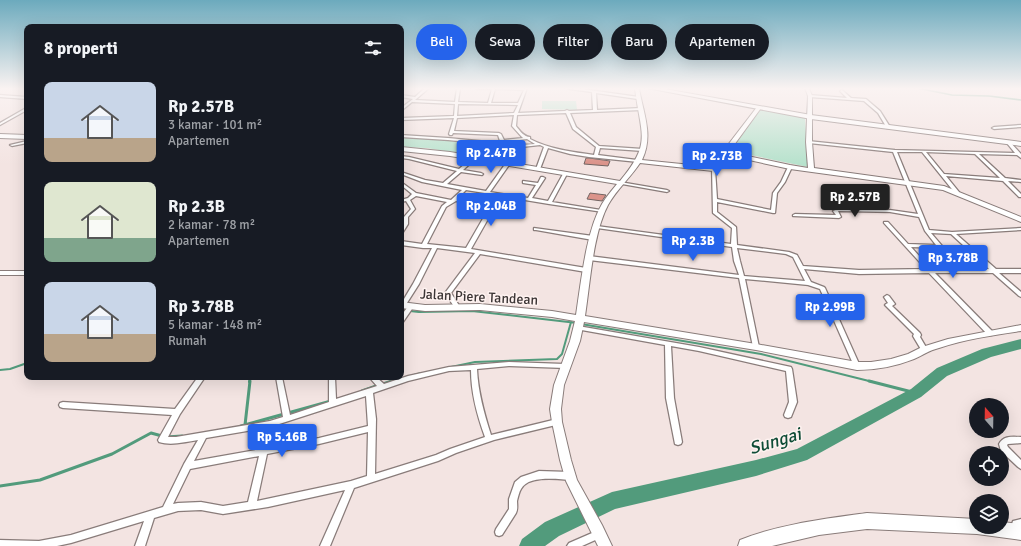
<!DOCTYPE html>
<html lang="id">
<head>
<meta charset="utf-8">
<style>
	body { margin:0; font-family:Signika,sans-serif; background:#242831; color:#f1f3f6; height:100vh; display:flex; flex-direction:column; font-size:15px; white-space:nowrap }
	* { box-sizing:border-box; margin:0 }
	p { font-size:13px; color:#9ea1a6 }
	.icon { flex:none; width:22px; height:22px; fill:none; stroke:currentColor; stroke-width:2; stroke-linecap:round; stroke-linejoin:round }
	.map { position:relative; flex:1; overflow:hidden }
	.sheet { position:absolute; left:24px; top:24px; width:380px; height:356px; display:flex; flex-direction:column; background:#171b24; border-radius:8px; box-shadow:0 4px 16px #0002 }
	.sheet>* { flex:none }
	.banner { position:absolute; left:416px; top:24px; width:380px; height:36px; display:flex; gap:8px }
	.needle { width:26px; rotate:340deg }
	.controls { position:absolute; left:969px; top:398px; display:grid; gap:8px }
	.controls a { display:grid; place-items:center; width:40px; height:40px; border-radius:50%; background:#171b24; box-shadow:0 4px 16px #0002; font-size:20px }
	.price { position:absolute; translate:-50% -34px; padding:0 9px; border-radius:4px; background:#2563eb; color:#fff; font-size:13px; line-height:26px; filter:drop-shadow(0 1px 2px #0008) }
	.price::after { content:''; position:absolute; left:50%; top:24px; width:12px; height:9px; margin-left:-6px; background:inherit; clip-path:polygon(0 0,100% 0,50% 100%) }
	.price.current { background:#222; color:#fff }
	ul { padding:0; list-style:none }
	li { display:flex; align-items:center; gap:12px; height:100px; padding:0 20px }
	li span { display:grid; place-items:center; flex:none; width:112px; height:80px; border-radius:8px; color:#555 }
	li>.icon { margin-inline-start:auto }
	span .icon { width:48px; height:48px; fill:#fffc; stroke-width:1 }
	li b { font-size:17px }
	h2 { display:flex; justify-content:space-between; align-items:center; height:48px; padding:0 20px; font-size:17px }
	.tag { padding:0 14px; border-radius:18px; background:#171b24; box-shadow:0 4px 16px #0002; font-size:14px; line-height:36px }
	.tag.current { background:#2563eb; color:#fff }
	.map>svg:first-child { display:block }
</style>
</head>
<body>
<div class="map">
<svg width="1021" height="546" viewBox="0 0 1021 546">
	<rect width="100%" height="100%" fill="#f3e4e2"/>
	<path fill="#b7e2cd" d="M542,101H576L577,110L542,109Z
		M760,110L805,117L808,167L731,151Z
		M401,137L452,140L519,146L509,162L427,148L401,147Z"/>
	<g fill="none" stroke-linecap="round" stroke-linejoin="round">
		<path stroke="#529b7c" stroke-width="1.5" d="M917,88L952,95L989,96L1021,100"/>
		<path stroke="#529b7c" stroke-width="2" d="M401,310L419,312L472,311L577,323
			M581,324L761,354L873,382
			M451,367L475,362L557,359L562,354L571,322
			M0,370L10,369L27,363
			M249,382L250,377
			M389,382L421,373"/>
		<path stroke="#529b7c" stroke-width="3" d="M869,381L916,393
			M383,384L392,381
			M362,391L379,385
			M245,425L250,381
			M241,426L331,401
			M166,437L182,436
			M0,486L40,480L112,454L151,433L162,436"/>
		<path fill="#529b7c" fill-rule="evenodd" d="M1021,339V349L991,357L947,376L921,397L807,460L756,476L615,509L559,536L545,546H519L522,539L545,522L612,492L756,460L797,449L911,389L937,368L982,349Z"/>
	</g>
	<path fill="#db938a" stroke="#716462" d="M586,158H589L610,161L608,166L584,164Z
		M590,193L606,195L602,201L587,199Z"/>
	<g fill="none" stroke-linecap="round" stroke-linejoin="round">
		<defs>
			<path id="street" d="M425,88H429L415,100L455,102L457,88H460L458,102L488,103L492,89H477L476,88H527L518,113L565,111L567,110L569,111L593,110L592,92L569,89L568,88H575L639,97L640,98L638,99L596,93L597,110L641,108L643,109L641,110L570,113L576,127L599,146L643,149L645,150L643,151L600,148L598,155L637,160L639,161L638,162L589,157L570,154L548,148L540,169L538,170L536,169L544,147L540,145L522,147L511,165H509L490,192L528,198L536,185L523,183V181L538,183L541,177H543L545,178L532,198L548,201L563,174L565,173L567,174L552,202L601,210H603V212L549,204L501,196L471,249L586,268L588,269L589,270L588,271L586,272L480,254L451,293L460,307L457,309L455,308L445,293L475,253L437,248L419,284L405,306H401V304L413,284L432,248H423L401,245V241L422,244L442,206L447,202L416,196L410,200L415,209L408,217V224L403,232H401V228L404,224V217L411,209L406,201L401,202V200L408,198L412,194L401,185V182L416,193L451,200L462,190L422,182L401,174V172L425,180L443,183L457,171L409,159L401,158V156L409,157L459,169L473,157H475V159L463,170L481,173L483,174L482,175L461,172L447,184L486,191L506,163H508L519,147L448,140L401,137V135L448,138L521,145L535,144L527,139L503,142L500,141L498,135L453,133L452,135H450L449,134L454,118L401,120V118L454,116L455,104L412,102L401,111V108L413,99L401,97V95L415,97ZM495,89L524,90L518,103H491ZM458,104L518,105L514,113L457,116ZM566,113L573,129L596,147L594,155C573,152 549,149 530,139V137C524,137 520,131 516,126L517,115ZM514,115L512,126L521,136L523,138L504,140L501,134L499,133L454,131L457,118ZM466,190L497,195L491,205L458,198ZM456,201L489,208L466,248L427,244L446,207Z
				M842,90L851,98L866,99L880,111L890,127L889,128H887L878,113L864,101L810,97L808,96L810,95L847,98L840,91Z
				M0,95L27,97V99L0,97Z
				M26,108H27V110L0,125V123Z
				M1021,125V127L994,129L992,128L994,127Z
				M27,141V143L12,146L10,145Z
				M808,141L895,150L1015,153L1006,142L1009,141L1021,154V158L1017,155L979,154L1005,178L1021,180V182L1008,181L1021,194V197H1019L1003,181L946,176L959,192L957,193H955L922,152H897L929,230L952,232L1021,228V230L956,234L996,269H1021V273H999L1021,292V297L1019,296L993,273H935L992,331L993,333L992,335H988L929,273L859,274L804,269L811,282L824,287L825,288L860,366L859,368H855L854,366L820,289L808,285L745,279L759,347L758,349H754L753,347L739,278L589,260L586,258L589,256L739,275L734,261L732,247L597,228L595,227L597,226L731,244L732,228L713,213L712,168H714L715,169L717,199L771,210L773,193L781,182L788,167L790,166L792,167L785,182L777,193L775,213H773L717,202V212L736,227L737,245L789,252L797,255L803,266L859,270L926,269L884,223V222H888L908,244L936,245L925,231L919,217L890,212L838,211L841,217L839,218L793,216V215L795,214L836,215L833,211L838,209L890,210L918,214L893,152L809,143H808ZM926,152L975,154L1000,178L944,174ZM931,233L951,234L989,269H962ZM911,247L939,248L957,269H931ZM737,248L786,254L793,257L805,281L744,276L740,261Z
				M620,182L667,190L669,191L667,192L622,184L620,183Z
				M534,228L593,236L596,238L593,240L536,230H534Z
				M887,295L889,296L895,304L892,306L920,333L921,335L920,337L927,349L926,351H922L913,336L914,334L885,305L886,304L888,303L884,297Z
				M411,304L414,306L403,322L401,323V316L409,305Z
				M578,326L699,347L791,367L792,369L797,402L791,417L788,418L785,417L784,415L789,402L786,371L699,351L671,346L674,398L682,442L681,444L678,445L675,444L666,398L665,345L576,329L575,328L576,327Z
				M509,362L565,364H567L568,366L567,368H565L509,366L477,369C478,392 484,413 491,435L557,419L560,420L561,422L560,424L494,440L456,453L438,461L354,488L330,546H320L345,490L268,507L223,514L201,510L178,511L154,518L145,546H135L144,521L71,543L57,546H0V540L39,541L71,535L163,507L184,464L198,440C185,442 171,446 159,442L158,440L172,415L63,408L60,407L59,405L60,403L63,402L175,409L198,377H205L180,414L168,437H176L270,421L283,417L276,377H282L290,415L329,402V377H335L336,399L377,386L369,377H376L384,384L408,376L449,367ZM471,370C471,393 477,415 485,437L450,449L436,455L375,474L376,419L373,393L408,381L449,371ZM366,396L368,426L319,438L269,447L273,426ZM265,428L261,449L194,461L206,438ZM368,432L367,476L351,481L257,501L267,454L319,444ZM259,456L248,502L223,506L201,502L178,503L173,504L190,469Z
				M1021,437V443L1008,444L1007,445L1008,447L1021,460V469L1018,467L1001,451L999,444C1004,435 1012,437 1021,437Z
				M539,471L571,472L574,473L575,476L574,479L571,480C558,479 528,475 521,489C519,492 518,497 517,501C517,505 518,509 516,513L502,535L499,536L496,535L495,532L496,529L509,509V499L515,482L521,477Z
				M1021,519V532L1018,533L1015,532L1012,524L1013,521Z
				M599,530L602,531L603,534L602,537L582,546H567L569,543Z"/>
			<path id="secondary" d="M635,88H639C643,113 654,135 642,160L711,167L757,107H759L761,108L729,152L790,165L808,168L806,142L808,96L805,88H809L812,96V142L814,168L944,186L1021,217V222L943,190L790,169L726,155L715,170L713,171L640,163C630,178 617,189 608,205C593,233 590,284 585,316L756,344L857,362H871L891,359L908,354L922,347L948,339L1021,325V331C994,335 966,339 939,348C930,350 923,355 914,359C896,366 877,370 857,370L756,350L584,322L580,341L564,385L561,409L562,422L571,460L577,480L602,525L612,546H598L566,481L560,460L552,422L550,409L554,385L570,341L575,321L552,317L480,310L425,311L401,308V302L425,305L480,304L552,311L576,315C581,283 586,231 602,204C606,197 612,190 617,184L450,156L401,151V147L450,152L620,181C653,142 640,134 635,88Z
				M0,134L27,135V139L0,138Z
				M0,271H27V275H0Z"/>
			<path id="highway" d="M647,88H659L811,115L1021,142V146L811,119Z
				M867,513L976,519V527H1002V522L1021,524V540L977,534L867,529L819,535L772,546H738L740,540C780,524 824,519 867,513Z"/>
		</defs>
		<use href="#street" stroke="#897c7a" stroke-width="2.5"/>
		<use href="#secondary" stroke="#897c7a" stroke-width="2"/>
		<use href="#highway" stroke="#897c7a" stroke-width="2"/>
		<use href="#street" fill="#fff" fill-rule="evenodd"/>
		<use href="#secondary" fill="#fff" fill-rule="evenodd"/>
		<use href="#highway" fill="#fff" fill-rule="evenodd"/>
	</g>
	<linearGradient id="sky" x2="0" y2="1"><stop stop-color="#6caabd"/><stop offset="0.54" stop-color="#faf3f2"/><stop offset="1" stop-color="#faf3f2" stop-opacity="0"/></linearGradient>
	<rect width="1021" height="164" fill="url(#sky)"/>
	<g text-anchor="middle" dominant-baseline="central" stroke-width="3" stroke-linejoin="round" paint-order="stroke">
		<g font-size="14" fill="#3b3535" stroke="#fef2f0">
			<text transform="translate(479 297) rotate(3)">Jalan Piere Tandean</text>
		</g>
		<g font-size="18" font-style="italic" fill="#0f4c36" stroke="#fef2f0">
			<text transform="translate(775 441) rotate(-17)">Sungai</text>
		</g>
	</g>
</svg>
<div class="controls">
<a><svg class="needle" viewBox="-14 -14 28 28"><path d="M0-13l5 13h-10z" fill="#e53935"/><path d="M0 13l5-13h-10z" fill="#9ea1a6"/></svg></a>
<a><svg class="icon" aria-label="locate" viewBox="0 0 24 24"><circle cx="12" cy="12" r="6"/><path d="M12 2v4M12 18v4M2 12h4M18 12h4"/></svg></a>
<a><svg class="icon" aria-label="layers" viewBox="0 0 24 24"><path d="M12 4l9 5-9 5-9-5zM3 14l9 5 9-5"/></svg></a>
</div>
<b class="price" style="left:491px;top:174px">Rp 2.47B</b>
<b class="price" style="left:717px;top:177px">Rp 2.73B</b>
<b class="price current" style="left:855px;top:218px">Rp 2.57B</b>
<b class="price" style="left:491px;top:227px">Rp 2.04B</b>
<b class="price" style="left:693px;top:262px">Rp 2.3B</b>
<b class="price" style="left:953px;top:279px">Rp 3.78B</b>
<b class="price" style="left:830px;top:328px">Rp 2.99B</b>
<b class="price" style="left:282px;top:458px">Rp 5.16B</b>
<div class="banner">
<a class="tag current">Beli</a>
<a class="tag">Sewa</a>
<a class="tag">Filter</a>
<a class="tag">Baru</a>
<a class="tag">Apartemen</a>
</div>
<section class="sheet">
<h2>8 properti<svg class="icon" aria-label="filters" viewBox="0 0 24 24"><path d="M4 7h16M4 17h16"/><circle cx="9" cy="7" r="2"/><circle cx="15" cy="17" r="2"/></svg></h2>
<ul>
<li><span style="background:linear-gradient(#c9d6e8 70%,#b9a48a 0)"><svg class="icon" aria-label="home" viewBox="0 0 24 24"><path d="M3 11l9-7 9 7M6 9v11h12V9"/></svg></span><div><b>Rp 2.57B</b><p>3 kamar · 101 m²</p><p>Apartemen</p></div></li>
<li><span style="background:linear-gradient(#dfe7d0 70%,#7fa58c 0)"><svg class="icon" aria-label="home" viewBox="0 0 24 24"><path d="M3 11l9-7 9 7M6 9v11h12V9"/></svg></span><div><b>Rp 2.3B</b><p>2 kamar · 78 m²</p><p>Apartemen</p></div></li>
<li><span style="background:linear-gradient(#c9d6e8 65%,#b9a48a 0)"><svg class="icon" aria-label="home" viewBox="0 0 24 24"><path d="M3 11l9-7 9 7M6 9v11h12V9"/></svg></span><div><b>Rp 3.78B</b><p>5 kamar · 148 m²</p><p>Rumah</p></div></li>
</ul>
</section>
</div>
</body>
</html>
